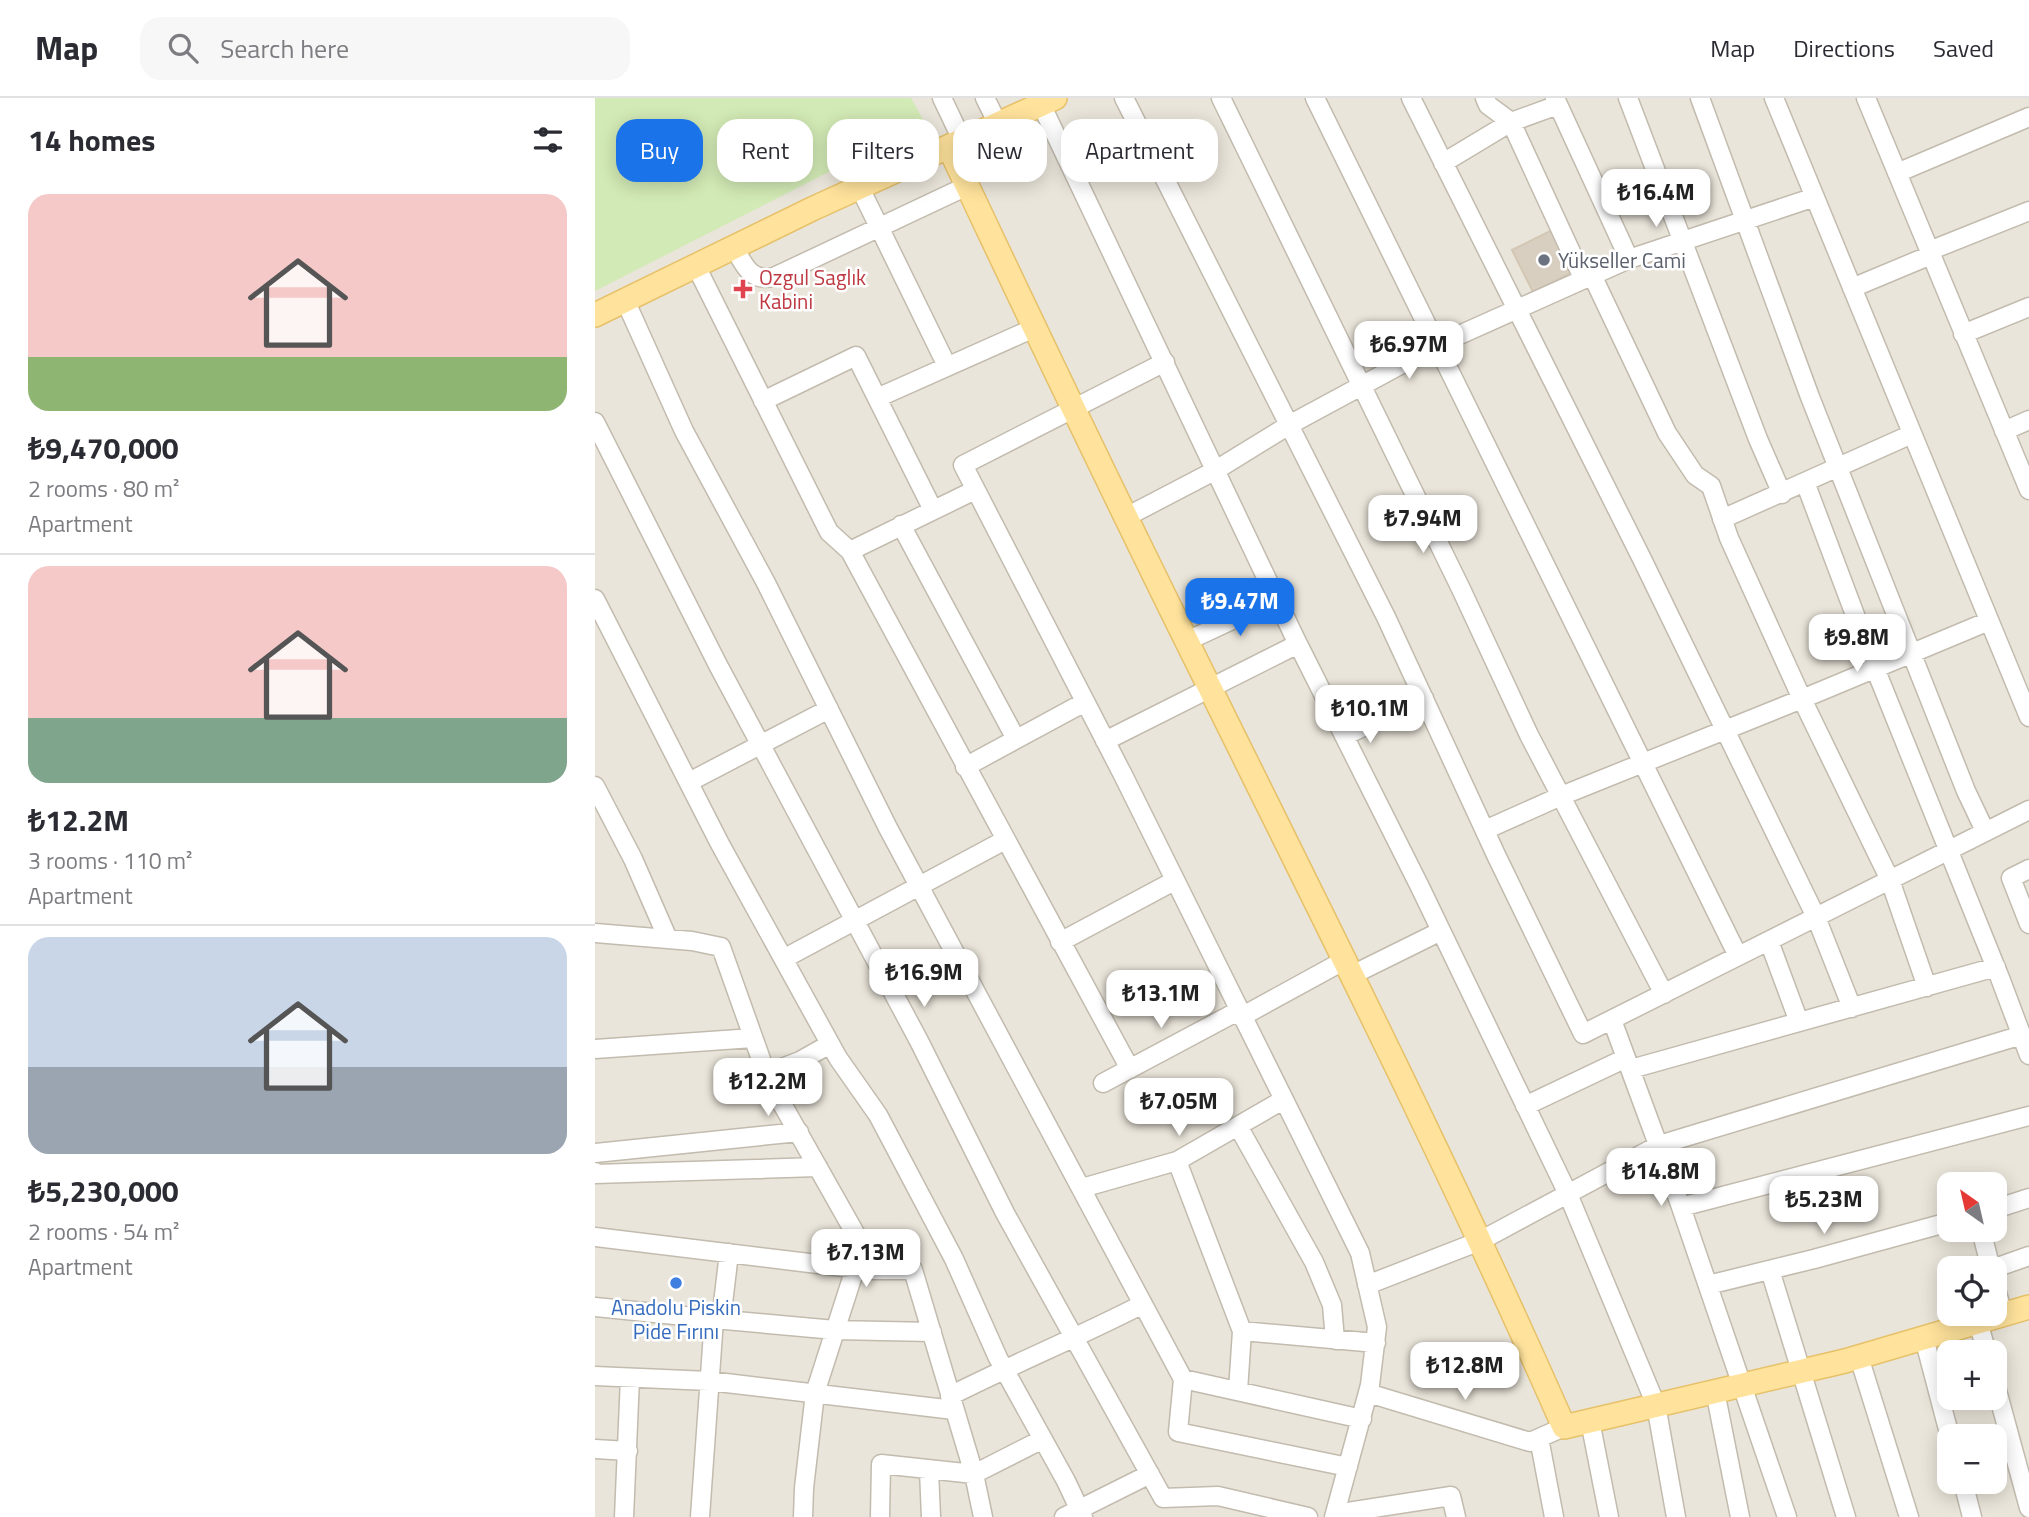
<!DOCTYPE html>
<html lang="en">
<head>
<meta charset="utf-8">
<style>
	body { margin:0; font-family:"Titillium Web",sans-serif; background:#f7f7f7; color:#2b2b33; height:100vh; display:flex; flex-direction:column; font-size:26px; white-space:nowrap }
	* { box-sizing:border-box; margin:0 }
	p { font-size:23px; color:#7c7c81 }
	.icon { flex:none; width:38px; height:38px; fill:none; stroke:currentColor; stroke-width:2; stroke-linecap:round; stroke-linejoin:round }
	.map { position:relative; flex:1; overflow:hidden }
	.panel { display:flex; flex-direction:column; background:#fff; width:595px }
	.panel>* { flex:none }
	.top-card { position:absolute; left:21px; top:21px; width:665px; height:63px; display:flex; gap:14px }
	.needle { width:46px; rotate:326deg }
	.fabs { position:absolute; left:1342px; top:1074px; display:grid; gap:14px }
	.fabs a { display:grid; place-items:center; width:70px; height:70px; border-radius:14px; background:#fff; box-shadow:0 4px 18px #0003; font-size:35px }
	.price { position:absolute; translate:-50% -60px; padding:0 16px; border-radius:14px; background:#fff; color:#222; font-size:23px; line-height:46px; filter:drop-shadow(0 2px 4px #0008) }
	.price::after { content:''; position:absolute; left:50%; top:42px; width:21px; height:16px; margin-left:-10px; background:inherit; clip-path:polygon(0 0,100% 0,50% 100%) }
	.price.active { background:#1a73e8; color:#fff }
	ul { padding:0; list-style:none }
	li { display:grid; align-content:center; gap:14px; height:371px; padding:0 28px }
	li+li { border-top:2px solid #e1e1e2 }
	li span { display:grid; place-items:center; height:217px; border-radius:21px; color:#555 }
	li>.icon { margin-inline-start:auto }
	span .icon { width:126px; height:126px; fill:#fffc; stroke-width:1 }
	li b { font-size:30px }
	h2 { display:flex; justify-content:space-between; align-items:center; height:84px; padding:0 28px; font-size:30px }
	.chip { padding:0 24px; border-radius:21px; background:#fff; box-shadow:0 4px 18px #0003; font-size:24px; line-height:63px }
	.chip.active { background:#1a73e8; color:#fff }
	header { display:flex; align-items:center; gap:42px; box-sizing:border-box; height:98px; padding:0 35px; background:#fff; border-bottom:2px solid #e1e1e2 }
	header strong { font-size:33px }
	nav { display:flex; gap:38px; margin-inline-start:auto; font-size:24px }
	.search { width:490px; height:63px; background:#f7f7f7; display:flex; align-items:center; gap:18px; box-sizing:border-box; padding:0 24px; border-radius:21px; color:#7c7c81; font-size:26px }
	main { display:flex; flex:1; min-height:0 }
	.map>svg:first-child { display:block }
</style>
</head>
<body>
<header>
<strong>Map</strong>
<div class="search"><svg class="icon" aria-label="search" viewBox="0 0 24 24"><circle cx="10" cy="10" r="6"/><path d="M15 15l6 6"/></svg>Search here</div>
<nav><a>Map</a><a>Directions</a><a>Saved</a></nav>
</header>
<main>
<section class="panel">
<h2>14 homes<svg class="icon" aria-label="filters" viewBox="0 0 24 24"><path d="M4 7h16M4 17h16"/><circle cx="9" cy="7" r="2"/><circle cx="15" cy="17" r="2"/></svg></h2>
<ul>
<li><span style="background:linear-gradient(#f6c9c9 75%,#8fb573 0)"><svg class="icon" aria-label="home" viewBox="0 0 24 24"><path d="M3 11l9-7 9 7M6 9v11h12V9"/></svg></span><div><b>₺9,470,000</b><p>2 rooms · 80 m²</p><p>Apartment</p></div></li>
<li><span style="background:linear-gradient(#f6c9c9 70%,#7fa58c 0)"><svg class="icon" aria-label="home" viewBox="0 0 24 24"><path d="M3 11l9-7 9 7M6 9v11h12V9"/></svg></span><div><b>₺12.2M</b><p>3 rooms · 110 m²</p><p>Apartment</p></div></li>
<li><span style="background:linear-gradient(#c9d6e8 60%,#9aa5b1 0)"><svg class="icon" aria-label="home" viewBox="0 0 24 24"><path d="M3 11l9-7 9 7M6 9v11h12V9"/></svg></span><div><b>₺5,230,000</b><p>2 rooms · 54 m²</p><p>Apartment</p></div></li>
</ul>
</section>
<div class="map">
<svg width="1434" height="1419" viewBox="0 0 1434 1419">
	<rect width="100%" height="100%" fill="#f6f3ec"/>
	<path fill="#eae5da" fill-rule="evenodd" d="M0,0H1434V1419H0ZM1354,1087H1400V1132H1354ZM1354,1171H1400V1216H1354ZM1354,1255H1400V1300H1354ZM1354,1339H1400V1384H1354Z"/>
	<path fill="#d2eab5" d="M0,0H316L330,25L0,193Z"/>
	<path fill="#d8cfc1" stroke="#d3c7b4" stroke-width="2" d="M959,131L980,173L938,194L917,152Z"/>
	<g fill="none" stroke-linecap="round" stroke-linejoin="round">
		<defs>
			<path id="minor" d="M347,0L367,42
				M390,0L403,26
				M529,0L791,519L902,759L988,936L1434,712
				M626,0L866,491L934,637L1069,896
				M720,0L1143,858
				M816,0L1047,461L1221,819L1257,910
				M890,0L893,7L916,24L988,180
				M960,0L1034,161
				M1033,0L1163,341L1187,396
				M1105,0L1215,299L1371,693L1390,733
				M1179,0L1434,619
				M1271,0L1434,392
				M446,6L700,540L824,787L973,1096L1061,1307L1081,1419
				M848,65L916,24L963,7
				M1302,75L1434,19
				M265,90L352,268
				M139,149C149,167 155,184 179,179L372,88
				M1334,153L1434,113
				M101,168L234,434L255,453L535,971
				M997,177L1072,335L1100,377L1116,388L1134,440L1207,601L1295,782L1332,889
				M1257,190L1336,157
				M30,202L89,333L171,485L293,730L588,1281L767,1321
				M1368,236L1434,209
				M570,264L368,367L528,677L765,1155L782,1229L775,1287L739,1419
				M282,300L439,230
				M168,303L261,258L338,412
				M0,324L123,567L324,943L410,1115L568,1400L623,1398L713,1419
				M1409,333L1434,322
				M1210,384L1280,570L1405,880L1434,957
				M531,419L621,372L694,327L842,247L1034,161L1220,99
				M1127,421L1317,336
				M306,427L421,641
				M255,453L380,392
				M0,501L125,746L243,960L283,1017L359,1161L403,1260L471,1383L488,1419
				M592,543L682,501
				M749,638L829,600
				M510,643L703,546
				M370,669L490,604
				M94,684L234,611
				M0,688L38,761L73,841
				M890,732L966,698L1207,601L1394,523
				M1434,771L1416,780L1434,826
				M0,835L97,843L126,849L173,981L265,1144L272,1172
				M1174,843L1204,924
				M465,844L579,783
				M190,860L410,742
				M757,877L846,833
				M646,919L750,862
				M1017,922L1086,1109L1192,1419
				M0,951L158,940
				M1036,971L1401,869
				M171,976L205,963L235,946
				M508,985L643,913
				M930,1008L1031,960
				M643,1028L719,1164L737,1207L740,1242
				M0,1055L204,1034
				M582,1063L647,1233L643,1293
				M0,1074V1076L223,1069
				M487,1090L582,1063L688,1002
				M1086,1109L1434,1018
				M1400,1111L1434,1100
				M1386,1132L1396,1171
				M0,1139L272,1172H318L379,1376L388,1419
				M1397,1171L1434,1158
				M1175,1172L1251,1419
				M772,1187L885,1143L1064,1047L1427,937
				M1113,1187L1219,1161L1354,1124
				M1400,1187L1408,1217
				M0,1209L119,1221L105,1419
				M119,1221L240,1232L337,1234
				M126,1222L134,1155
				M1383,1224L1392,1255
				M647,1233L781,1245
				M1329,1240L1355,1339
				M1264,1259L1314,1419
				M0,1278L114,1283L359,1312
				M588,1281L583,1334L753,1369
				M1400,1285L1434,1410
				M1120,1293L1145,1419
				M773,1295L935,1344L969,1329
				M355,1298C418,1266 484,1239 548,1206
				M995,1323L1014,1419
				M944,1340L959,1419
				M0,1351L33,1353
				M334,1372L336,1419
				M1368,1384L1377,1419
				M740,1416L856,1398L861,1419
				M29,1419L35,1280
				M208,1419L209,1390L220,1295L260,1171
				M285,1419L286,1366L379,1376L448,1341
				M469,1419L555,1376"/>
			<path id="major" d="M354,49C436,223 519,397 605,570C729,821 856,1072 969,1329L1250,1263L1434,1209
				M0,217L217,111L460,0"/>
		</defs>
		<use href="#minor" stroke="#c2bbae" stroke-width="21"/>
		<use href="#major" stroke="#e6c16a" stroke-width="26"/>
		<use href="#minor" stroke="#fff" stroke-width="18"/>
		<use href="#major" stroke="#ffe39c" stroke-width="23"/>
	</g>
	<circle fill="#6b7280" stroke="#fff" stroke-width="2.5" cx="949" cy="162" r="7"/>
	<path fill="#e0444e" stroke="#fff" stroke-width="2.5" d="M144.5 180.5h7v7h7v7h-7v7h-7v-7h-7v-7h7z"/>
	<circle fill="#3f7fe0" stroke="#fff" stroke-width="2.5" cx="81" cy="1185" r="7"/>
	<g text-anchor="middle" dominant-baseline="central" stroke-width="5" stroke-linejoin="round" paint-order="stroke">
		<g font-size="21" fill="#5b616d" stroke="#fff" text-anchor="start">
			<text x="963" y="162">Yükseller Cami</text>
		</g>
		<g font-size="21" fill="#be3a42" stroke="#fff" text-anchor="start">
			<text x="164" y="179">Ozgul Saglık<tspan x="164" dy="24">Kabini</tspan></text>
		</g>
		<g font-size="21" fill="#366cbe" stroke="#fff">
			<text x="81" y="1209">Anadolu Piskin<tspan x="81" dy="24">Pide Fırını</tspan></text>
		</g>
	</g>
</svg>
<div class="fabs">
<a><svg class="needle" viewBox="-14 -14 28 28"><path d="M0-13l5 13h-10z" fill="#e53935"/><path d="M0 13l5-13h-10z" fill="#7c7c81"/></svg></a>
<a><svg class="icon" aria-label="locate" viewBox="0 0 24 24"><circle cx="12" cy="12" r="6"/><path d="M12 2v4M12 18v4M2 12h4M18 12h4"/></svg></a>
<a>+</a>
<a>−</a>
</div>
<b class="price" style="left:1061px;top:131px">₺16.4M</b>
<b class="price" style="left:814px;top:283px">₺6.97M</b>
<b class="price" style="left:828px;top:457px">₺7.94M</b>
<b class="price active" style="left:645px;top:540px">₺9.47M</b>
<b class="price" style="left:1262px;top:576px">₺9.8M</b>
<b class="price" style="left:775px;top:647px">₺10.1M</b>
<b class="price" style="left:329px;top:911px">₺16.9M</b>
<b class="price" style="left:566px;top:932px">₺13.1M</b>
<b class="price" style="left:173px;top:1020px">₺12.2M</b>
<b class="price" style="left:584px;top:1040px">₺7.05M</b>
<b class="price" style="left:1066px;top:1110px">₺14.8M</b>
<b class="price" style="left:1229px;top:1138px">₺5.23M</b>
<b class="price" style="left:271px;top:1191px">₺7.13M</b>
<b class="price" style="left:870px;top:1304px">₺12.8M</b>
<div class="top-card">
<a class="chip active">Buy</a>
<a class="chip">Rent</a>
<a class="chip">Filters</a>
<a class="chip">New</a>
<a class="chip">Apartment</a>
</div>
</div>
</main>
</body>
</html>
